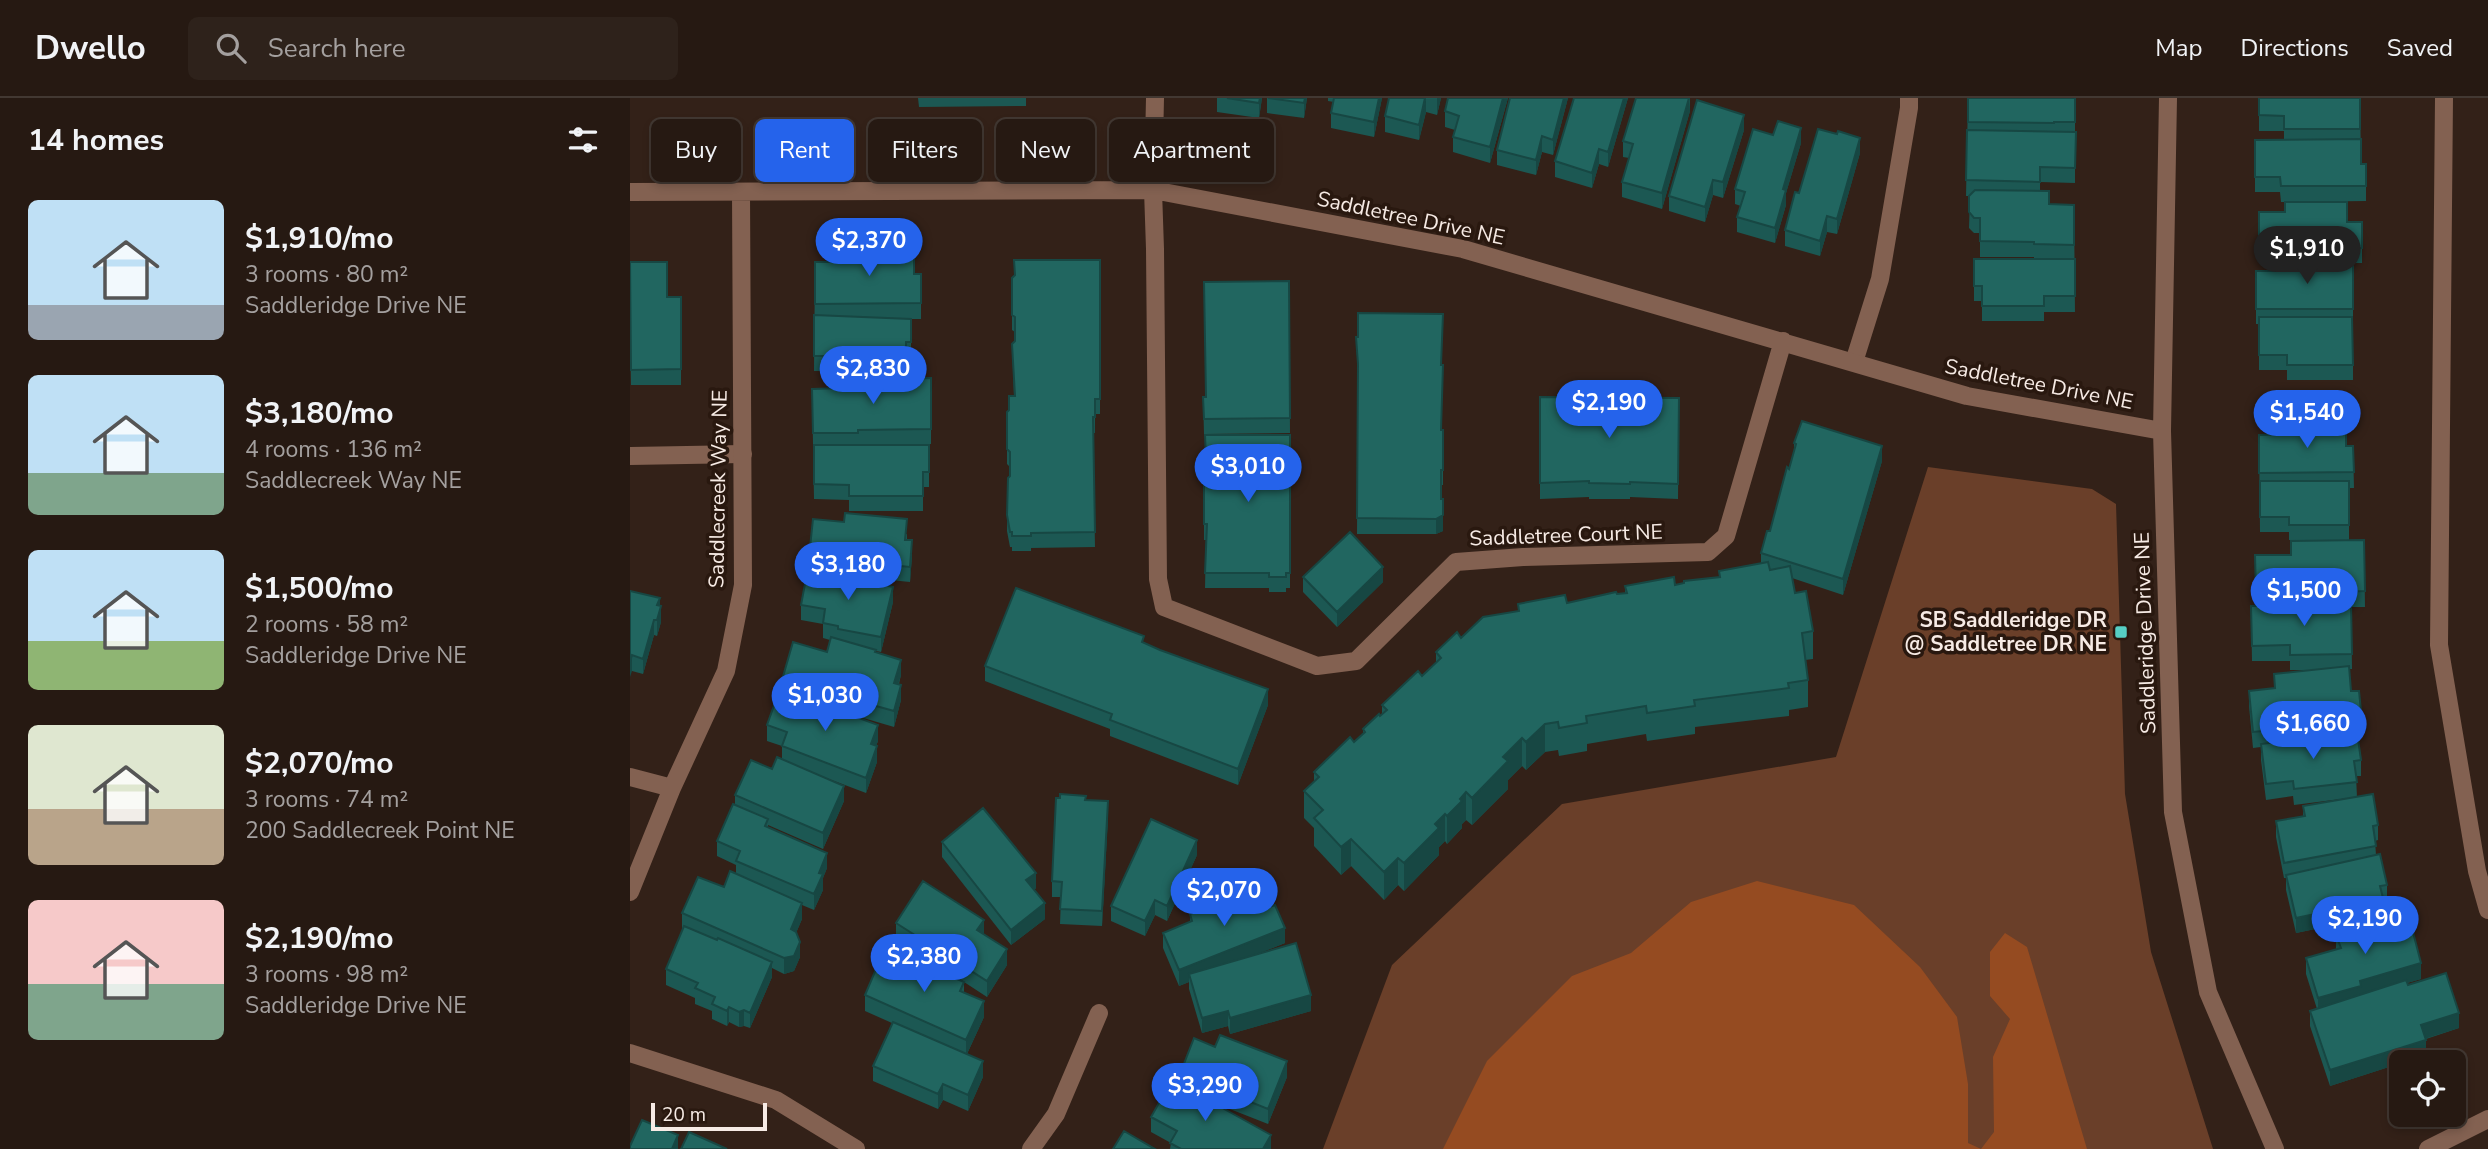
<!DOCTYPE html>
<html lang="en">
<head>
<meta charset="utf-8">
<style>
	body { margin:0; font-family:"Nunito Sans",sans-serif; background:#2e221b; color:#f1f3f6; height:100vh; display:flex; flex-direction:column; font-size:26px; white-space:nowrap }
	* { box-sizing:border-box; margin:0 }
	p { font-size:23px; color:#a4a09f }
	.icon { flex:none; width:38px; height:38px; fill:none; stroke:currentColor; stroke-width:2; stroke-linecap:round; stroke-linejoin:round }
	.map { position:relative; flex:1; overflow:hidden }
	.panel { display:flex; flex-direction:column; background:#261912; width:630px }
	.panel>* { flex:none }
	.banner { position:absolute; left:21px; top:21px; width:665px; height:63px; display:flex; gap:14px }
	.controls { position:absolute; left:1759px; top:952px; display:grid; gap:14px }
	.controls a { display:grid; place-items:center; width:77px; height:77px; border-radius:10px; background:#261912; box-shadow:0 4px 10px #0003,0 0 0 2px #423832; font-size:35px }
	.scale { position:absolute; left:21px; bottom:18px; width:116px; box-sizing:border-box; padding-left:7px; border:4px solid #f7ebe5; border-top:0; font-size:19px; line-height:24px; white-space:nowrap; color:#f7ebe5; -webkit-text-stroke:5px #29180f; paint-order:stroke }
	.price { position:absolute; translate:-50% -60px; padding:0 16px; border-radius:24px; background:#2563eb; color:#fff; font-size:23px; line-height:46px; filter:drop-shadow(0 2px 4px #0008) }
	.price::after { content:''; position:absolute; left:50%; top:42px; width:21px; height:16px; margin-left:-10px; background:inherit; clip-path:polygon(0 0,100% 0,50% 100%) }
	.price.on { background:#222; color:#fff }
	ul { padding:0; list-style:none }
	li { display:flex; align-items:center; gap:21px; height:175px; padding:0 28px }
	li span { display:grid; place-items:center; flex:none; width:196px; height:140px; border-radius:10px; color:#555 }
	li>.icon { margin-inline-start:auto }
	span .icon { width:84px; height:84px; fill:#fffc; stroke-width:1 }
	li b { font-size:30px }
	h2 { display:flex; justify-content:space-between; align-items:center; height:84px; padding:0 28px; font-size:30px }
	.pill { padding:0 24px; border-radius:10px; background:#261912; box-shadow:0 4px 10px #0003,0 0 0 2px #423832; font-size:24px; line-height:63px }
	.pill.on { background:#2563eb; color:#fff }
	header { display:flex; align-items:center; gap:42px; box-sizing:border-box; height:98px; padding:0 35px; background:#261912; border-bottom:2px solid #423832 }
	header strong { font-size:33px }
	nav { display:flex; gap:38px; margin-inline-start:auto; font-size:24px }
	.search { width:490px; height:63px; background:#2e221b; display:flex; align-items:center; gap:18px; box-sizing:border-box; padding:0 24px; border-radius:10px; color:#a4a09f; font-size:26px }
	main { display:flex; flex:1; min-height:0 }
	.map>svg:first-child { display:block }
</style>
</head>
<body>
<header>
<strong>Dwello</strong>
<div class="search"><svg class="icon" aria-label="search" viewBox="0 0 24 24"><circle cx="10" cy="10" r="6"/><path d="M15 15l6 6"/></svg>Search here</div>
<nav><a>Map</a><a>Directions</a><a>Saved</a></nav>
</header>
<main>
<section class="panel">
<h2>14 homes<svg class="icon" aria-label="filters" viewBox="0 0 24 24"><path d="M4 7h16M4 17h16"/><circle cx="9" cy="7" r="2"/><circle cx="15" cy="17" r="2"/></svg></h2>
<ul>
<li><span style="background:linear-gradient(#bfe0f5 75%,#9aa5b1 0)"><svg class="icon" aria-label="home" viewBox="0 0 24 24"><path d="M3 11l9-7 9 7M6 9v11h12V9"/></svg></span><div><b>$1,910/mo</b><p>3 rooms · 80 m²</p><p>Saddleridge Drive NE</p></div></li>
<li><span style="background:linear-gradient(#bfe0f5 70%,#7fa58c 0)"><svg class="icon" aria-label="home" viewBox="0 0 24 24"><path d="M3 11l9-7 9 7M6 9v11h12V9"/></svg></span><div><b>$3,180/mo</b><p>4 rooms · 136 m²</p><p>Saddlecreek Way NE</p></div></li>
<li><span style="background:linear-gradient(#bfe0f5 65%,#8fb573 0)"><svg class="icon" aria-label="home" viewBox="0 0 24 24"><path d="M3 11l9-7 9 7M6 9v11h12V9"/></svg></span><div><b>$1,500/mo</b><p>2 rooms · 58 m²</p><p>Saddleridge Drive NE</p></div></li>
<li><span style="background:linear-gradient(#dfe7d0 60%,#b9a48a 0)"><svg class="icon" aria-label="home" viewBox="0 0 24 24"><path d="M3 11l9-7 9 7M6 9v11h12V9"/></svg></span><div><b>$2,070/mo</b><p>3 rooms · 74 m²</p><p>200 Saddlecreek Point NE</p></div></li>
<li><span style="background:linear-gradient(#f6c9c9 60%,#7fa58c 0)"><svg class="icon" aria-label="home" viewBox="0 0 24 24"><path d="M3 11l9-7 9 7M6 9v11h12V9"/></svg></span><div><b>$2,190/mo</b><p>3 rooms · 98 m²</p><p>Saddleridge Drive NE</p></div></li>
</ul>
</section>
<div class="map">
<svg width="1858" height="1051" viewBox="0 0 1858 1051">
	<rect width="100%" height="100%" fill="#332118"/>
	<path fill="#6a3f29" d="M1298,369L1462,391L1486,406L1495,696L1521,854L1583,1051H693L762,867L932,706L1206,659Z"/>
	<path fill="#954b21" d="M1127,783L1224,807L1290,869L1327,919L1338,986V1045L1351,1051L1364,1034L1363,959L1380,921L1360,898V854L1375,835L1397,849L1457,1051H813L857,963L942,878L1001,855L1061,804Z"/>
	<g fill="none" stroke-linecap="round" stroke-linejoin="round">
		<path stroke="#836151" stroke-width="18" d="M1814,0L1809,547L1847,773L1858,812
			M1224,264L1250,181L1279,10V0
			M0,358L113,356"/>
		<path stroke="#836151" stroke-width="18" d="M525,0L523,92L525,151L528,481L534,509L687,568L726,563L826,464L893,459L1078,454L1096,438L1153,243
			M1538,0L1532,333L1543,714L1578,894L1645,1051
			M0,94L523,92L833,151L1337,298L1532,333
			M0,679L42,690
			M0,794L42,690L96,573L113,487L111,94
			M0,955L146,1002L226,1051
			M401,1051L426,1016L469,915
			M1798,1051L1858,1021"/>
	</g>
	<path fill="#1c5853" d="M288,0H396V8L289,9Z
		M587,0H632L629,20L587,14Z
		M637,0H677L674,20L637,15Z
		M698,0H752L744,39L701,30V15L704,4L698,3Z
		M759,0H811L807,17L796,14L789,42L755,34V18Z
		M818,0H878L860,65L823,54V39L825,32L815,29V13Z
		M938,0L923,57L912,54L906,77L867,67V52Z
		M944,0H998L978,69L969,66L962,90L925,79V63Z
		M1029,0H1060V13L1032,111L992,99V84L999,60L993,59V43Z
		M1338,0H1445V85L1410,84V93L1419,106L1444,107L1445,214H1414V223H1352V203H1344V161H1404V159H1350V135H1344L1339,130L1340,98H1336Z
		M1629,0H1730L1731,66H1736V103L1651,104L1650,94H1625V42L1654,41V33H1629Z
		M1114,32L1093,100L1083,97L1075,124L1039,113V98Z
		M1171,45L1156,95V107L1145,145L1107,134V119L1111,108L1105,106V91Z
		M1230,55L1207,136L1197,134L1190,158L1155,148V132L1169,95Z
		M1629,114L1717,124H1732V165H1723V282H1657V272H1629V226H1626V173H1655V165L1629,164Z
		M384,162H470V316H465V335H463L465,449L401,450V453H382V449H380L377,433L378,380L380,378V369L377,366V314L379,312L384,298L382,246L385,243V234L382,232V195L384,178Z
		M185,164L291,176V221H281V260H276V280H301V346L228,347H299V389H293V413H219V402L184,401L182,291L213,290L215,281V273H184Z
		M659,183L660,335L574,336L573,299H576Z
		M37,199H51V287H1L0,223Z
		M726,239L811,267V332H813V387H811V401L813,433L806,436H727L728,280Z
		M910,299L1049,300L1048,401L1000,399V401H959V399L910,401Z
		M575,337H660V490H656V494H639V490H575L576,442H574V385H576Z
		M1629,337L1723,348L1724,390H1719V442H1659V434H1630Z
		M1164,345L1252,363L1213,497L1162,480L1165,495L1183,533V561L1175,562L1178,582V609L1159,612V618L1065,629V636L1017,643L1016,636L957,646V653L929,658L928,652L915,654L896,672L892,668L878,682V691L842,727L836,722L832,726V730L817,746L815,743L809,749V757L774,793L768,787L754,802L721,768L711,777L684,748V730L674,720V693L684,683V674L724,644L733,636V631L752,616V607L792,578L806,565V554L831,540L888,513V506L937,505L995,495V488L1045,487L1089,479V473L1131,465V455L1140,433L1159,371L1164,354Z
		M277,436V442L282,458L280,484L209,477L263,504L251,554L246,553V555L271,577L269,586L271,602L264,629L213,614L248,643L246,648L247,664L236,695L191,678L214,703L193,751L138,727V730L197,770L193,780V792L184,812L172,807V821L166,835L170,859L164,873L154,876L142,870V879L120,930L114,928L109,929L99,924L97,928L82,921V913L65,906V900L36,887V871L53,831H52V815L94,789L106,776V767L87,758V743L105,707V697L142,671L152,661V648L137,643V627L152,592V582L197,554L200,542L193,540V526L171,522V507L179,471V459Z
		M1734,442L1735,509H1721L1722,571H1719L1721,593L1732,623V639H1728L1731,662V678H1726L1727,699L1748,727V742L1745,743L1746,757L1757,787V802L1754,803L1755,822L1791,881L1777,885L1778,887L1829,930L1796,941V957L1700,988L1680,928V913L1687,911L1676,876V860L1706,851V837L1731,829L1697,837L1695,829L1666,835L1656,792V780H1654L1646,739V723L1673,719V708L1719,700L1664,707L1663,698L1636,702L1631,662V649L1623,650L1619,608V593L1644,590V576L1687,572H1660V563H1622L1621,508H1626L1625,457H1661Z
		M673,479L753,484L707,529L673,494Z
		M0,493L30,508L31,524L27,538L24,537L13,576L2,573Z
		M514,545L638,607L608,687L480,638V631L355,583V568Z
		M456,702L478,718L472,828L430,826L431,799H422V783Z
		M312,744L406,790L404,792L415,821L381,847L312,759Z
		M567,757L537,823L525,817L515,838L481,823V808Z
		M560,816L655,845L627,856L681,913L600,936L598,928L572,935L559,891V884L549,888L533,850V835L560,824Z
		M266,825L354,836L377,867L357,899L334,884V895L354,919L337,956L353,979L338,1013L313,1002L308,1011L243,983V968L262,925L235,913V897L333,883L266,840Z
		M550,976L657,979L638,1026L577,1002L641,1051H540L541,1045L521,1034V1019L550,987Z"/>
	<path fill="#174743" d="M630,0H632L629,20V5Z
		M675,0H677L674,20V5Z
		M749,0H752L744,39V24Z
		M796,0V14L789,42V27Z
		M807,0H811L807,17Z
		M873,0H878L860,65V49Z
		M934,0H938L923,57V42Z
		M994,0H998L978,69V54Z
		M1059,0L1060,13L1032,111V95Z
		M1114,17V32L1093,100V84Z
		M1171,30V45L1156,95V107L1145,145V130L1153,91Z
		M912,38V54L906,77V62Z
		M1230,40V55L1207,136V121Z
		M969,51V66L962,90V75Z
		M1083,82V97L1075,124V109Z
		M1197,118V134L1190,158V143Z
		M1252,348V363L1213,497V481Z
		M813,416V433L806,436V421Z
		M282,442V458L280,484V469Z
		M753,469V484L707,529V514Z
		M263,489V504L251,554V539Z
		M30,500V514L31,508V524L27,538V507Z
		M24,522V537L13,576V561Z
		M2,557V573L0,579V564Z
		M271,562V577L264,600V585Z
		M271,587V602L264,629V613Z
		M638,591V607L608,687V671Z
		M915,626V654L896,672V644Z
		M248,627V643L241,661V646Z
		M892,640V668L878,682V691L842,727V700L873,659Z
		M247,648V664L236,695V680Z
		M214,688V703L193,751V735Z
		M836,694V722L832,726V730L817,746V718L830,701Z
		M478,703V718L472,828V813Z
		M815,716V743L809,749V757L774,793V765L805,726Z
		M721,741V768L711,777V749Z
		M567,742V757L537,823V808Z
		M197,755V770L193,780V792L184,812V796L189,775Z
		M768,760V787L754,802V774Z
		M406,775V790L396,798V782Z
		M525,802V817L515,838V823Z
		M172,805V821L161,847V831Z
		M415,805V821L381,847V832Z
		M1755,808V824L1697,837V822Z
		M1695,814V829L1666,835V820Z
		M354,822V837L347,832Z
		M655,830V845L561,883L559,876V884L549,888V872Z
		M170,844V859L164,873L154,876V860Z
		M377,851V867L357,899V883Z
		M142,864V879L120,930V915Z
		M1791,865V881L1731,898L1688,915V900L1730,883Z
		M681,897V913L600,936V920Z
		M354,903V919L336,958V942Z
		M99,909V924L97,928V913Z
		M114,912V928L109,929V914Z
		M598,913V928L572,935V920Z
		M1829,915V930L1791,942V927Z
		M1796,942V957L1700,988V972Z
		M353,963V979L338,1013V997Z
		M657,963V979L638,1026V1011Z
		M313,986V1002L308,1011V996Z
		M48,1037V1051H42Z
		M641,1037V1051H633Z"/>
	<path fill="#216660" stroke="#174743" stroke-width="2" d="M597,0H630L629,5Z
		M638,0H675L674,5Z
		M704,0H749L744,24L701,15Z
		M759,0H795L789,27L755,18Z
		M818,0H873L860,49L823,39L829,18L815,13Z
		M880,0H934L923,42L912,38L906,62L867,52Z
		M944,0H994L978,54L969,51L962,75L925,63Z
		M1006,0H1059L1032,95L992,84L1003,46L993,43Z
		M1338,0H1445V24H1424V25L1338,24Z
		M1629,0H1730V31H1654V18L1629,17Z
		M1067,2L1114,17L1093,84L1083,82L1075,109L1039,98Z
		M1148,23L1171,30L1153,91L1156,92L1145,130L1107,119L1115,94L1105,91L1123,31L1143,37Z
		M1188,31L1207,36L1208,33L1230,40L1207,121L1197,118L1190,143L1155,132L1165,94L1169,95Z
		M1337,32L1446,34L1445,70L1410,69V84L1336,82Z
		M1731,41V66H1736V88H1651L1650,79H1625V42Z
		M1345,92L1419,93V106L1444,107V147L1404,146V144L1350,143V120H1344L1339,114V98Z
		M1655,104H1717V124H1732V150L1629,149V114H1655Z
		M284,150V176H291V205L185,206V164H211V151Z
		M1344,161H1445V198H1414V208H1352V188H1344Z
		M384,162H470V301H465V319H463L465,434L401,435V438H382V434H380L377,417L378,380L380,378V354L377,351V314L379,312V298H385L382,246L385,243V219L382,217V180L385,177Z
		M1655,163H1723V211H1626V173H1655Z
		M0,164H37V199H51V271L1,272Z
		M659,183L660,320L574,321L573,299H576L574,184Z
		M728,215L813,216L811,267H813L811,332H813V372H811V401H813V417L806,421L727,420L728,266L726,239H728Z
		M184,217L281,221V244H276V269H215V258H184Z
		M1629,219H1722L1723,267H1657V257H1629Z
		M301,280V331L228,332V335H183L182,291L213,290V281Z
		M910,299L1049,300L1048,386L1000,384V386L959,385V383L910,385Z
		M1172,323L1252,348L1213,481L1131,455L1137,433H1140L1157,369L1159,371L1166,346L1164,345Z
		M1716,326V348H1723L1724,374L1629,375V337L1656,336V327Z
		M575,337H660V475H656V479H639V475H575L577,426H574V385H577Z
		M184,347H299V374H293V398H219V387L184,386Z
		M1630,383H1719V427H1659V419H1630Z
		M215,415L277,421L275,442H282L280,469L179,459L183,421L214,424Z
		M720,434L753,469L707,514L673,479Z
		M1734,442L1735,493L1626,497L1625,457H1661V443Z
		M1138,464L1140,472L1160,468L1165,495L1176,493L1183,533L1172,535L1178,582L1158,585L1159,590L1064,602L1065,608L1017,615L1016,608L956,618L957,625L929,630L928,624L915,626L896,644L892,640L873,659L878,663L842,700L836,694L830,701L832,703L817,718L815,716L805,726L809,730L774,765L768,760L754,774L721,741L711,749L684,720L693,712L674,693L689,679L684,674L720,639L724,644L735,634L733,631L749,616L750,618L757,612L752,607L788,573L792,578L811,560L806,554L827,534L831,540L853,519L889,513L888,506L935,497L937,505L986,494L987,496L997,495L995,488L1044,479L1045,487L1054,485V483L1090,479L1089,473Z
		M178,470L263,489L251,539L208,531V528L193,525L195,511L171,507Z
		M386,490L514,538L512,544L530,552L638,591L608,671L480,622L482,616L355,568Z
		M0,493L30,500L27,507L31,508L27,522H24L13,561L2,557L0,564Z
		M1721,506L1722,556L1660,557V547L1622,548L1621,508Z
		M201,539L246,552L245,554L271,562L264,585L271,587L264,613L152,582L163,544L197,554Z
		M1719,568L1721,593H1729L1732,623L1623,634L1619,593L1645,590L1644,576Z
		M150,591L248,627L241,646L247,648L236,680L152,648L157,634L137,627Z
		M1727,634L1731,662L1724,663L1727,684L1664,691L1663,683L1636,686L1631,646Z
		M147,659L214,688L193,735L105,697L121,662L142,671Z
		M430,696L456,698L455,702L478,703L472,813L430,811L432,784L422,783L426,700H430Z
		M1743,696L1748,727L1743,728L1746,748L1654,765L1646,723L1675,718L1673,708Z
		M103,706L138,721L135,728L197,755L189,775L193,776L184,796L106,763L110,753L87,743Z
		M353,710L406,775L396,782L415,805L381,832L312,744Z
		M521,721L567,742L537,808L525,802L515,823L481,808Z
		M1750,756L1757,787L1750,788L1755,808L1697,822L1695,814L1666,820L1656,777Z
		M100,773L172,805L161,831L166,834L170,844L164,858L154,860L52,815L68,779L94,789Z
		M293,783L354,822L347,832L377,851L357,883L266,825Z
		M630,787L639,809L645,807L655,830L549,872L533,835L562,823L560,816Z
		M1778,815L1791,865L1730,883L1731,888L1688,900L1676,860L1711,850L1706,837Z
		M54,828L87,842L88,840L142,864L120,915L114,912L109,914L99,909L97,913L82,906L85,899L65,890L68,885L36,871Z
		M666,845L681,897L600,920L598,913L572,920L559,876Z
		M255,850L334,884L330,893L354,903L336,942L235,897Z
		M1816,875L1829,915L1791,927L1796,942L1700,972L1680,913L1776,882L1778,887Z
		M263,924L353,963L338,997L313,986L308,996L243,968Z
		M590,937L657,963L638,1011L550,976L564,940L585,949Z
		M542,982L641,1037L633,1051H551L540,1045L547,1033L521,1019Z
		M12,1022L48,1037L42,1051H0V1048Z
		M494,1033L525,1051H483Z
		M59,1034L97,1051H51Z"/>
	<rect fill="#56cec4" stroke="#29180f" stroke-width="2.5" x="1484" y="527" width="14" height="14" rx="3.5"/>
	<g text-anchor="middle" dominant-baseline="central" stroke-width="7" stroke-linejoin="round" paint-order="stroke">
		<g font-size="21" fill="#f7ebe5" stroke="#29180f">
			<text transform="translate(781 120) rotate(12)">Saddletree Drive NE</text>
			<text transform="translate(1409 286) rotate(11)">Saddletree Drive NE</text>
			<text transform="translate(88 391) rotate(-89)">Saddlecreek Way NE</text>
			<text transform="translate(936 437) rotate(-2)">Saddletree Court NE</text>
			<text transform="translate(1515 535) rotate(-92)">Saddleridge Drive NE</text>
		</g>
		<g font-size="21" font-weight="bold" fill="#f7ebe5" stroke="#29180f" text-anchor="end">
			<text x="1477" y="522">SB Saddleridge DR<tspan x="1477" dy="24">@ Saddletree DR NE</tspan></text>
		</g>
	</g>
</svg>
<div class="controls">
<a><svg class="icon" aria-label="locate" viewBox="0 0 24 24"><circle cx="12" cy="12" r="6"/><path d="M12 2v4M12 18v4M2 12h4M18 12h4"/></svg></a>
</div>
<div class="scale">20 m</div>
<b class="price" style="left:239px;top:180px">$2,370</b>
<b class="price on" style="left:1677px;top:188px">$1,910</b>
<b class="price" style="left:243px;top:308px">$2,830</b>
<b class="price" style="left:979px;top:342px">$2,190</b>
<b class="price" style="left:1677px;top:352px">$1,540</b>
<b class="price" style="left:618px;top:406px">$3,010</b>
<b class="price" style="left:218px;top:504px">$3,180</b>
<b class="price" style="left:1674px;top:530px">$1,500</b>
<b class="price" style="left:195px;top:635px">$1,030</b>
<b class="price" style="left:1683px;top:663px">$1,660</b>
<b class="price" style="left:594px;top:830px">$2,070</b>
<b class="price" style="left:1735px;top:858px">$2,190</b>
<b class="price" style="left:294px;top:896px">$2,380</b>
<b class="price" style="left:575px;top:1025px">$3,290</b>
<div class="banner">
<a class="pill">Buy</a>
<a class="pill on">Rent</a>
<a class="pill">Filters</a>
<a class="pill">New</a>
<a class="pill">Apartment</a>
</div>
</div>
</main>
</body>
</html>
